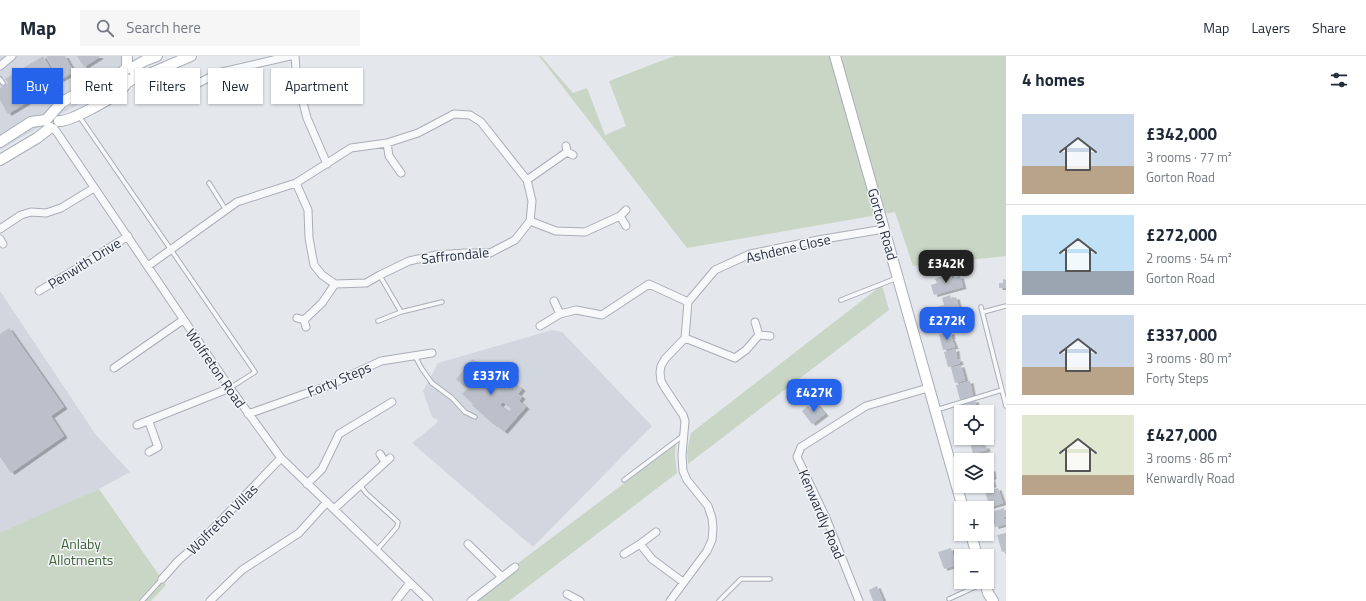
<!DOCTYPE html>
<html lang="en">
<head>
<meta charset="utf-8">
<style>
	body { margin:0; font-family:"Titillium Web",sans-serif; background:#f6f6f7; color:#1f2937; height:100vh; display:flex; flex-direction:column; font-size:15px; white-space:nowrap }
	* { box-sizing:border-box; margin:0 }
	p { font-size:13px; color:#747a83 }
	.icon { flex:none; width:22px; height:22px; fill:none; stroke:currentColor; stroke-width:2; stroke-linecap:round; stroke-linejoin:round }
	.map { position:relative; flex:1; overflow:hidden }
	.side { display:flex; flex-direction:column; background:#fff; width:360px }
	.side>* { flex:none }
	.top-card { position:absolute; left:12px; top:12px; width:380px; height:36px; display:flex; gap:8px }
	.fabs { position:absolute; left:954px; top:349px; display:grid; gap:8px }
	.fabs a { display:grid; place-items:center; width:40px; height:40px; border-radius:0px; background:#fff; box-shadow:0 1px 3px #0004; font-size:20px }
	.price { position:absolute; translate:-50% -34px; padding:0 9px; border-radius:8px; background:#2563eb; color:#fff; font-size:13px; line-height:26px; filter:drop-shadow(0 1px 2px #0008) }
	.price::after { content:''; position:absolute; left:50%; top:24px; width:12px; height:9px; margin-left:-6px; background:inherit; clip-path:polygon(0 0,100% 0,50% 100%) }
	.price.selected { background:#222; color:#fff }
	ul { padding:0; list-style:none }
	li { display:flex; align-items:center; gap:12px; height:100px; padding:0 16px }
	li+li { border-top:1px solid #e0e1e3 }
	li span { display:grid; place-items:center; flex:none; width:112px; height:80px; border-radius:0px; color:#555 }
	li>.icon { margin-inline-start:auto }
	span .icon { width:48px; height:48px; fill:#fffc; stroke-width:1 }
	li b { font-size:17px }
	h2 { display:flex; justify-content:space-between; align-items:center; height:48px; padding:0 16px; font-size:17px }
	.tag { padding:0 14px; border-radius:0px; background:#fff; box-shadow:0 1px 3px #0004; font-size:14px; line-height:36px }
	.tag.selected { background:#2563eb; color:#fff }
	header { display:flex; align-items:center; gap:24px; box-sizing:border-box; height:56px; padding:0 20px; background:#fff; border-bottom:1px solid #e0e1e3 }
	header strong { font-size:19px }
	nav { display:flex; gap:22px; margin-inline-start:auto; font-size:14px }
	.search { width:280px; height:36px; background:#f6f6f7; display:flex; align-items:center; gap:10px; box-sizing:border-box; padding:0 14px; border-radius:0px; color:#747a83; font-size:15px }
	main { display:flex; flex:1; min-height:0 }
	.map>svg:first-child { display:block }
</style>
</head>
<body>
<header>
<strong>Map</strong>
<div class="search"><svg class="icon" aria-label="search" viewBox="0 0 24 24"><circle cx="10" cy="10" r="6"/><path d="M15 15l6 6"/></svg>Search here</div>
<nav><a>Map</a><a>Layers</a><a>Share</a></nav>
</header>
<main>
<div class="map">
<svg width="1006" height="545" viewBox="0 0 1006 545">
	<defs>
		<filter id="shadow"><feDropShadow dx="3.5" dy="2" stdDeviation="0" flood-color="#0004"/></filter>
	</defs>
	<rect width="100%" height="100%" fill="#e4e7ec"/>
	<path fill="#d2d6de" d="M0,0H121L129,18L0,94Z
		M0,235L96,379L130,416L99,433L32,462L0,477Z
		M552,274L562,276L652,370L533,491L412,387L436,368L438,364L432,361L423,335L438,307Z"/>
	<path fill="#c9d6c5" d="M539,0H541L573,37L587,32L605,79L626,70L609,25L674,0H1006V200L913,210L895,156L687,192Z
		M882,229L889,254L688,408L687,395L691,377Z
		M676,388L675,400L677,417L509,545H477L520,512L517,508Z
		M99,433L166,529L151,545H0V477L32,462Z"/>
	<path fill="#bbc0ca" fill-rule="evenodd" filter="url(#shadow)" d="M43,0L59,27L8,58L0,44V32L8,27L5,23Z
		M46,0H65L74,16L60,24Z
		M77,0H99L100,1L84,11Z
		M950,217L952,223L960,220L963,231L934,239L931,229L937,227L935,223Z
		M1003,223L1006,224V232H999V227H1003Z
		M950,239L951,243L956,241L959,252L939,258L937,251L944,249L942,242Z
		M953,257L955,264L947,267H953L952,271H950V274L939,277L934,262Z
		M9,272L64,351L51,360L64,380L11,417L0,401V278Z
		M951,276L952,281H951L955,291L943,294L939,279Z
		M956,293L957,304L959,303L960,307L948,311L944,296Z
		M473,303L483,313L481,316L485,319L490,313L494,316L498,312L502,316L499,320L503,324L499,328L506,334L510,330L514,333L517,329L522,333L518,338L522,341L519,345L526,351L504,376L495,368L494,369L472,349L473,348L462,338L468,332H466L456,323ZM503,346L511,353L508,356L500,349Z
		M961,309L965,324L955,327L951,312Z
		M970,325L973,341L960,344L956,329Z
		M975,344L976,348L972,349L975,356H964L961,348Z
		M816,347L825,358L812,368L802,355L808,350L811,354L814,352L813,350Z
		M969,382H984L980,384L983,391L986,390L987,394L973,398Z
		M988,396L990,403L975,404L974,400Z
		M992,413L993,421L991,422L993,429L983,432V430H987V415Z
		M998,432L1003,447L990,451L985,436Z
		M1004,452L1006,460L1003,461L1004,464L1006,463V468L995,471L991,456Z
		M1006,477V495L1002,496L997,479Z
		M951,492L956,509L944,513L938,496Z
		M877,530L883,544L882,545H873L869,534Z"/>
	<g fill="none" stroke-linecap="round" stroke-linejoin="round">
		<defs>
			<path id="lane" d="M0,23L3,27
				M79,60L255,316L230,332
				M209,127L226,154
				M380,220L401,256
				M841,244L897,222
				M981,251L1006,350
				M983,256L1006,250
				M378,265L401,256L442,246
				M415,300L422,313L432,327L452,342L465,356L475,361
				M936,354L1002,334
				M624,424L684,379
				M360,429L366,437L398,466L397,471L377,494
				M949,543L984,527
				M142,545L162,523
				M719,545L741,523H770"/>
			<path id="street" d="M295,0L297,24L307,62L327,108
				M0,10L12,0
				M189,32L218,17L290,0
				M54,72L230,332L281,402L429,545
				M387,87L389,100L401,117
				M566,90L567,96L573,99
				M527,124L567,96
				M620,160L626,170
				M530,165L556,175L585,176L620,160L626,154
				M0,173L21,159L31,156L46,157L61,152L94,132
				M0,183L3,188
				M148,210L237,146L296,127L351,92L387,87L418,77L454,58L470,59L481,66L527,124L532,145L530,165L515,184L490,197H465L436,199L409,205L380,219L366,227L335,228L322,219L314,209L309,182L308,154L296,127
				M39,235L86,207L128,180
				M554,245L560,258
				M297,262L304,264L306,271
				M304,264L322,247L335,228
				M755,266L759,279L770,280
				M540,270L560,258L576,254L602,259L649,228L688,246
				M685,282L735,302L746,294L759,279
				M114,312L183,264
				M248,358L330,329L381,305L432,297
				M137,369L230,332
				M149,396L158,391L149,366
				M380,398L385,406
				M307,428L322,413L339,378L392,346
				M334,453L390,402
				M468,488L502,521
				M640,488L652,503L683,526
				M624,498L640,488L656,476
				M162,523L178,505L204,482L281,402
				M567,538L580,545
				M210,545L242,514L299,477L327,446
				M396,545L410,527
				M471,545L515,511
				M670,545L707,495L712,484L713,472L712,462L708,450L687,424L683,415L682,399L685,365L683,359L665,332L661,325L660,316L661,310L665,303L685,282L688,246L715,214L750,198L818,184L884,173
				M859,545L826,462L797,401L801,391L866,350L928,332"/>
			<path id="secondary" d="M835,0L963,452
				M127,12V0
				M132,12L146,4L157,0
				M135,21L136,17L132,12H127L123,15L124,22L127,24L130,25L135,21L149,18L191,0
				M46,64L62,46L99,26L118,18H123
				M59,65C70,66 108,44 118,37C122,34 125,29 128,25
				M0,86L31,66L46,64
				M0,104L37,82L50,72
				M971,478L977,500
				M985,526L988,537L993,545"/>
		</defs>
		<use href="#lane" stroke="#a9aeb7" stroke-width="5.5"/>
		<use href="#street" stroke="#a9aeb7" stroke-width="9"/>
		<use href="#secondary" stroke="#a9aeb7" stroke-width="12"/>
		<use href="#lane" stroke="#f7f8fa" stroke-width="3.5"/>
		<use href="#street" stroke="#f7f8fa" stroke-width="7"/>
		<use href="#secondary" stroke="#fff" stroke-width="10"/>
	</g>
	<g text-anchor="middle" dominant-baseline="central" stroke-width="3" stroke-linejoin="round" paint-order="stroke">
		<g font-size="14" fill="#2b3445" stroke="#f4f6f9">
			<text transform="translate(883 168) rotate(74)">Gorton Road</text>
			<text transform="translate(788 192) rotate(-13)">Ashdene Close</text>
			<text transform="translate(455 199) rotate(-6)">Saffrondale</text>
			<text transform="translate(84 207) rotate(-32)">Penwith Drive</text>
			<text transform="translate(216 312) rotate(55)">Wolfreton Road</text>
			<text transform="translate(339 323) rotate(-23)">Forty Steps</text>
			<text transform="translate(822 458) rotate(67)">Kenwardly Road</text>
			<text transform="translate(222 463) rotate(-45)">Wolfreton Villas</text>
		</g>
		<g font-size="14" fill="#3f6138" stroke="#f4f6f9">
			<text x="81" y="487">Anlaby<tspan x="81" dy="16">Allotments</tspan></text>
		</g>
	</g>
</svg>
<div class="fabs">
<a><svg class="icon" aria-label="locate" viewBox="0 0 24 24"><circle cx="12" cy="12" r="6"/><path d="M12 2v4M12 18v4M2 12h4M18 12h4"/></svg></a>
<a><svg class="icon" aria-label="layers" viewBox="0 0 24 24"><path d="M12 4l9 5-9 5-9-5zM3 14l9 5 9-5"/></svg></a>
<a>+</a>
<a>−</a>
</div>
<b class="price selected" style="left:946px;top:228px">£342K</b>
<b class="price" style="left:947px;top:285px">£272K</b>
<b class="price" style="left:491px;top:340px">£337K</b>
<b class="price" style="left:814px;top:357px">£427K</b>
<div class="top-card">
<a class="tag selected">Buy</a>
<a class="tag">Rent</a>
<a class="tag">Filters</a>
<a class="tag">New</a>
<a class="tag">Apartment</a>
</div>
</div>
<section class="side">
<h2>4 homes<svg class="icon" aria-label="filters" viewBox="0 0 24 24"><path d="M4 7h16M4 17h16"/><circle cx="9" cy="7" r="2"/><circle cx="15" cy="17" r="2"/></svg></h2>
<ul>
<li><span style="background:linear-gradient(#c9d6e8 65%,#b9a48a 0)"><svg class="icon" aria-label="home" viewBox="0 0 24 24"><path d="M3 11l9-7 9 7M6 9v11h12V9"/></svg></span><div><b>£342,000</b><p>3 rooms · 77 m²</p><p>Gorton Road</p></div></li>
<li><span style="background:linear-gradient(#bfe0f5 70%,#9aa5b1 0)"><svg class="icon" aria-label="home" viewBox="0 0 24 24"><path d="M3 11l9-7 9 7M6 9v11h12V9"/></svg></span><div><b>£272,000</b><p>2 rooms · 54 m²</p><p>Gorton Road</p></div></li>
<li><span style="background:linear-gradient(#c9d6e8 65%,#b9a48a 0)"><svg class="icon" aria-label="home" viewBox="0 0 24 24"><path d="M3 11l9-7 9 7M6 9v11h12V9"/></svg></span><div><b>£337,000</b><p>3 rooms · 80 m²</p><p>Forty Steps</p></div></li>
<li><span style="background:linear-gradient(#dfe7d0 75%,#b9a48a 0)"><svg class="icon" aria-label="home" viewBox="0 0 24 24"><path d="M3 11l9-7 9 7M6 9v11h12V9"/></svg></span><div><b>£427,000</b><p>3 rooms · 86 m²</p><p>Kenwardly Road</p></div></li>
</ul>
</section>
</main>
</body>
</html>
